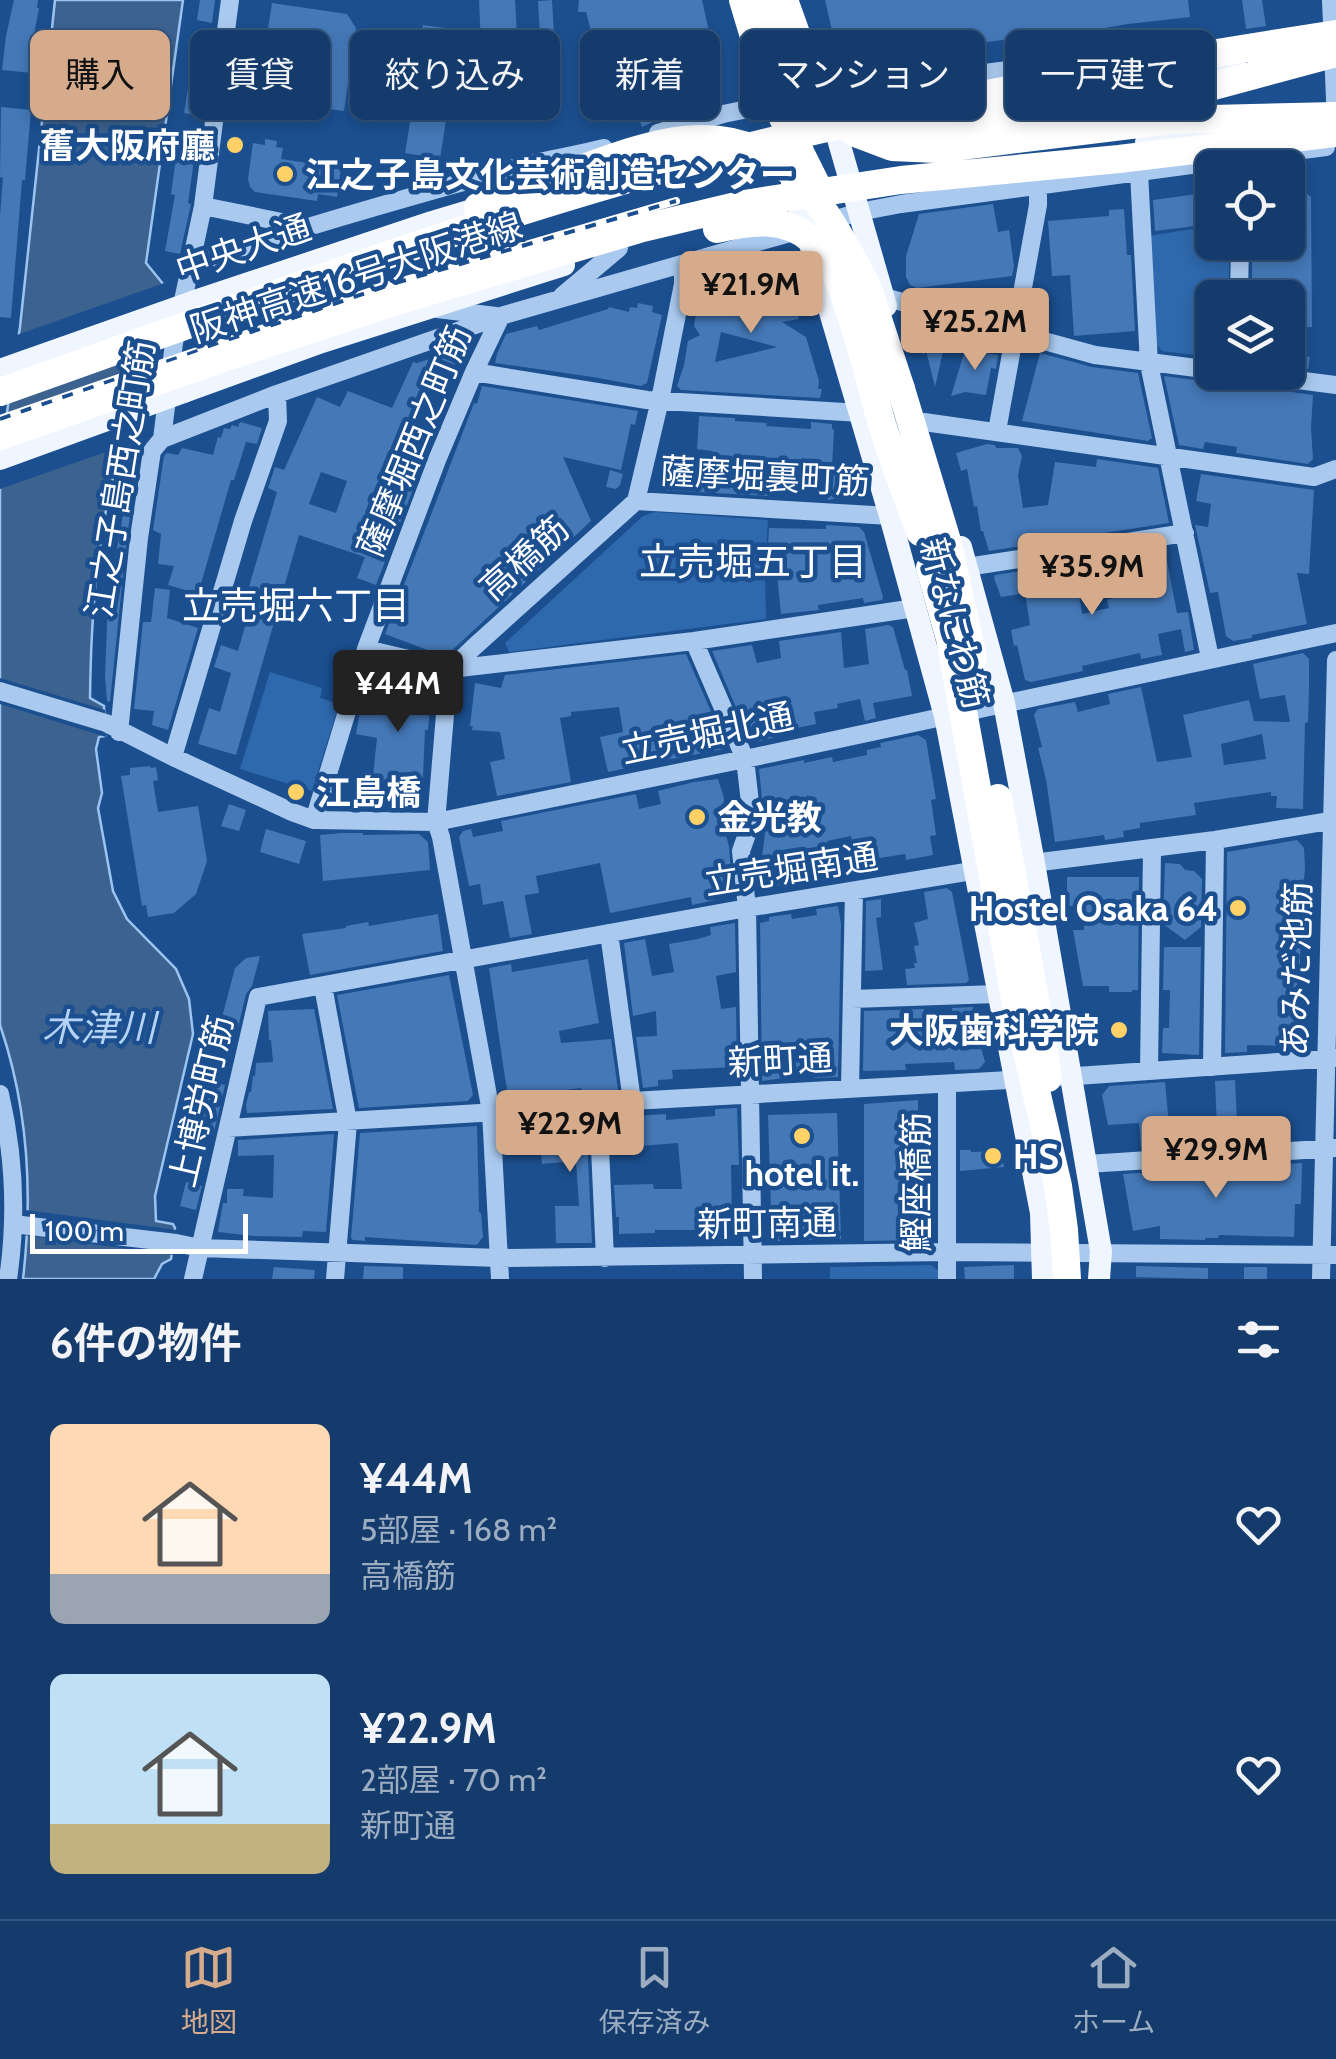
<!DOCTYPE html>
<html lang="ja">
<head>
<meta charset="utf-8">
<style>
	body { margin:0; font-family:Cabin,"Noto Sans JP",sans-serif; background:#214673; color:#f1f3f6; height:100vh; display:flex; flex-direction:column; font-size:38px; white-space:nowrap }
	* { box-sizing:border-box; margin:0 }
	p { font-size:32px; color:#9dadc1 }
	.icon { flex:none; width:55px; height:55px; fill:none; stroke:currentColor; stroke-width:2; stroke-linecap:round; stroke-linejoin:round }
	.map { position:relative; height:1279px; overflow:hidden }
	.drawer { display:flex; flex-direction:column; background:#143b6b; flex:1 }
	.drawer>* { flex:none }
	.top-card { position:absolute; left:30px; top:30px; width:1278px; height:90px; display:flex; gap:20px }
	.buttons { position:absolute; left:1195px; top:150px; display:grid; gap:20px }
	.buttons a { display:grid; place-items:center; width:110px; height:110px; border-radius:15px; background:#143b6b; box-shadow:0 5px 15px #0003,0 0 0 2px #33557e; font-size:50px }
	.scale { position:absolute; left:30px; bottom:25px; width:218px; box-sizing:border-box; padding-left:10px; border:5px solid #fff; border-top:0; font-size:28px; line-height:35px; white-space:nowrap; color:#fff; -webkit-text-stroke:8px #1b4f8f; paint-order:stroke }
	.price { position:absolute; translate:-50% -85px; padding:0 22px; border-radius:10px; background:#d6ab8b; color:#111; font-size:32px; line-height:65px; filter:drop-shadow(0 2px 5px #0008) }
	.price::after { content:''; position:absolute; left:50%; top:60px; width:30px; height:22px; margin-left:-15px; background:inherit; clip-path:polygon(0 0,100% 0,50% 100%) }
	.price.current { background:#222; color:#fff }
	ul { padding:0; list-style:none }
	li { display:flex; align-items:center; gap:30px; height:250px; padding:0 50px }
	li span { display:grid; place-items:center; flex:none; width:280px; height:200px; border-radius:15px; color:#555 }
	li>.icon { margin-inline-start:auto }
	span .icon { width:120px; height:120px; fill:#fffc; stroke-width:1 }
	li b { font-size:42px }
	h2 { display:flex; justify-content:space-between; align-items:center; height:120px; padding:0 50px; font-size:42px }
	.tag { padding:0 35px; border-radius:15px; background:#143b6b; box-shadow:0 5px 15px #0003,0 0 0 2px #33557e; font-size:35px; line-height:90px }
	.tag.current { background:#d6ab8b; color:#111 }
	.tab-bar { display:flex; justify-content:space-around; align-items:center; height:140px; border-top:2px solid #33557e; background:#143b6b; font-size:28px; color:#9dadc1 }
	.tab-bar a { display:grid; justify-items:center; gap:5px }
	.tab-bar .current { color:#d6ab8b }
	.map>svg:first-child { display:block }
</style>
</head>
<body>
<div class="map">
<svg width="1336" height="1279" viewBox="0 0 1336 1279">
	<rect width="100%" height="100%" fill="#1b4f8f"/>
	<path fill="#2e69ad" d="M1212,226V242L1229,243V297L1212,298V357L1162,351L1156,344L1148,236Z
		M655,512L768,520L765,574L766,619L509,652L505,643L643,516Z
		M270,672L322,688L320,698L339,704L312,791L240,769Z
		M931,1265L938,1270V1279H830V1267Z"/>
	<path fill="#3c6290" stroke="#9cc4f0" stroke-width="2.5" d="M55,0H183L146,263L164,285L131,445L121,449C97,527 91,615 90,698L104,706L105,736L99,737L96,749L102,793L98,808L113,891L127,919L176,969L189,999L193,1034L155,1196L156,1221L173,1224L175,1228L171,1259L162,1264L154,1279H23C33,1193 28,1107 0,1025V458L20,327Z"/>
	<path fill="#1b4f8f" d="M167,282L168,286L159,331L6,387L14,336Z
		M147,393L137,441L0,489V443Z
		M0,678L105,710L106,737L0,704Z
		M26,1210L177,1230L174,1255L23,1235Z"/>
	<path fill="#4478b7" fill-rule="evenodd" d="M14,0H38L37,8H39L33,40L36,41L33,73L2,70L6,36Z
		M200,0H215L212,23L197,20Z
		M479,0H515L521,109L484,111Z
		M552,0L556,69L542,70L538,1Z
		M579,0H702L714,54L668,69L677,98L653,105L657,120L642,127L636,111L611,119L588,44L594,42L586,12H578Z
		M825,0H1188L1190,17L1128,24L1058,36L1025,40V37L972,44L974,62L924,68L922,52L860,62L835,44Z
		M1242,0H1262L1266,26L1246,29Z
		M272,3L347,14L356,28L344,111L257,99Z
		M423,25L460,30L440,159L405,153L412,110L400,109L402,95L414,97Z
		M188,88L203,90L200,116L184,113Z
		M1,107L31,110L25,180H22L11,318L0,317V215L3,178L0,177Z
		M179,136L197,139L188,203L191,204L180,254L165,251L175,195L171,194Z
		M265,139L277,141L276,147L283,148L281,159L341,168L337,197L318,194L317,201L255,192L250,187L248,179L253,143L265,145Z
		M1288,178L1311,197L1312,327L1288,328V298H1252V242H1288Z
		M1212,192V224L1155,231L1153,200Z
		M993,204L998,232L1009,230L1014,266L1012,276L917,288L910,285L906,277V256L919,214Z
		M1124,209L1127,255H1131L1135,331L1074,336L1070,275L1052,276L1048,221L1109,216V210Z
		M772,251L784,256L778,273L792,282L802,279L811,307L797,311L799,319L782,322L806,337L819,381L818,389H822L820,398L681,390L677,386L684,365L688,341L700,335L694,326L699,292L714,280L719,278L718,275L760,264L765,253ZM721,332L777,347L715,362Z
		M638,303L653,306L652,312L662,315L647,383L641,386L593,377L495,363L497,354L506,334L537,326L539,330L608,309L609,307L629,312L630,307L637,308Z
		M915,318L934,324L931,334L946,338L935,387L926,350L923,356L921,328L917,327Z
		M965,350L998,355L996,369L991,368L986,395L965,392L951,396Z
		M448,353L457,357L453,380L433,372L407,430L432,440L376,585L357,578L365,557L299,535L236,755L198,744L209,708L220,712L231,673L214,667L221,645L238,651L247,619L240,617L277,492L268,488L275,467L284,470L317,397L340,407L348,391L392,408L413,362L417,363ZM321,472L347,481L336,513L309,504Z
		M1040,353L1092,367L1138,373L1152,438L1148,441L1022,421Z
		M1288,354L1310,357L1308,369L1288,366Z
		M1164,376L1210,382L1223,380L1233,384L1313,395L1311,428L1313,459L1308,464L1236,453L1237,447L1205,442L1203,449L1179,445Z
		M482,386L638,411L635,425L631,424L621,470L563,457L591,521L447,655L430,651L385,634L471,411L474,403L477,404Z
		M699,416L735,418V421L767,423L766,426L811,429V422L832,424V429L834,430L832,468L843,464L853,495L828,500L824,491L768,488V496L662,490L661,474L710,476L712,451L697,449Z
		M240,422L262,428L257,444L246,442L234,480H231L198,594L168,585L174,566L158,564L161,534L153,530L164,456L167,453L178,455L182,448L213,455L218,437L221,438L224,428L230,429L232,425L238,427Z
		M136,443L140,448L127,536L110,702L107,701L105,677L108,598Z
		M987,444L995,445L996,448H1018L1022,456L1018,475L1023,508L1048,505L1055,462L1096,467L1097,459L1158,468L1169,523L989,551L983,531H981L977,506L974,507L967,469L961,471L956,453Z
		M610,470L623,474L620,485L616,489L606,487Z
		M1201,474L1314,490L1309,574L1297,573L1307,624L1252,635V638L1233,641L1226,636L1218,592L1210,593L1195,525L1208,527L1211,504L1196,501Z
		M826,525L859,527L864,532L883,597L882,600L864,603L863,598L818,605L819,610L781,614L776,565H767L769,528L826,529Z
		M1165,551L1177,613L1188,612L1194,650L1185,652L1181,629L1158,634L1162,655L1141,659L1140,653L1082,666L1083,671L1031,682L1025,680L1017,645L1014,646L1011,630L1030,625L1025,593L1001,597L994,578L995,575L1075,563L1082,614L1109,608L1107,600L1113,598L1110,586L1136,580L1132,558Z
		M155,588L170,590L167,618L198,628L168,730L152,725L154,711L134,709L143,622H151Z
		M888,625L893,627L905,670H907L912,696L873,703L876,718L865,721L860,699L837,704L838,708L814,712L816,724L783,731L784,735L756,742L749,738L712,651L752,645L757,663L781,658L779,641L841,632L844,668L869,664L865,629Z
		M1303,653L1309,659V689L1308,722L1305,723L1303,809L1276,808L1277,796H1271V792L1194,803L1196,815L1140,823V828L1123,831L1124,837L1105,840L1104,835L1055,842L1046,779L1038,748L1042,747L1034,715L1038,709L1075,702L1078,712L1110,704L1108,694L1141,687L1157,762L1192,757L1183,715L1249,700L1254,721L1290,722L1285,695L1260,699L1253,664ZM1262,734L1266,759L1224,765L1221,744Z
		M686,654L726,746L724,749L655,762L654,760L627,765V768L608,772L600,737L623,732L619,707L571,712V716L560,718L571,782L497,796L490,762L505,759L500,732L472,730L473,726H470L475,683L501,688L505,675Z
		M375,664L432,677L428,698H431L428,730H425L422,799L417,807L370,804L377,738L356,734L360,711L370,713L375,689L368,688Z
		M918,735L926,740L936,799L931,800L936,835L930,836L933,855L906,860L905,854L855,862L851,836L827,841L831,870L815,872L817,883L797,886L796,882L764,888L759,859L762,858L765,833H761L764,819L759,769L804,760V763L832,757L833,762L867,755V750L881,747L880,743Z
		M150,766L151,768L156,767L158,780L153,781L158,812L198,806L207,861L196,894L174,913L148,917L146,905L142,906L121,776L130,775V768Z
		M718,779L724,798L722,818L729,847L732,886L713,889L715,900L692,905L691,897L610,913L600,863L536,876L539,893L525,895V898L532,934L510,938L503,901L483,905L480,884L469,886L459,837L463,831L471,829L473,837L503,831L501,821L636,794L639,809L661,804L658,791L694,782Z
		M229,804L246,810L239,831L221,826Z
		M266,829L306,841L299,864L260,852Z
		M341,833H363V835L419,834L428,842L430,870L323,881L320,835Z
		M1297,840L1304,848L1305,867L1304,880L1302,879L1298,1043L1292,1046L1247,1045V1052L1225,1053L1227,852Z
		M1165,863L1180,864L1185,870L1194,871L1202,879L1201,927L1185,940L1163,924Z
		M1067,877H1139L1138,990H1132V992H1109V986H1083L1073,930H1084V906H1067Z
		M947,888L952,892L969,980L966,983L907,985L905,969L915,968L914,963H917L914,946L919,945L914,923L928,919L924,892Z
		M881,899V917L876,918L883,970L865,971L866,901Z
		M838,906L841,924L838,1077L815,1078L814,1071L784,1072V1078L762,1081L760,923L769,921V917L791,914L792,919L817,915L816,909Z
		M438,914L443,951L310,975L302,934L346,928V926L368,922L369,926Z
		M735,923L736,972L716,976L721,1009L736,1007L737,1067L672,1070L673,1079L658,1080V1086L643,1088L636,1037L657,1036L656,1011L633,1016L624,943L645,939L652,976L674,972L669,944L698,939L711,935L710,927Z
		M1164,947H1201L1199,1055L1162,1053L1163,1028H1169L1170,990H1163Z
		M260,956L252,986L246,994L238,1028L220,1025L235,968L246,958Z
		M588,959L599,1023L559,1031L561,1043L611,1039L618,1090L582,1092L581,1088L512,1098L508,1093L505,1078L489,968L511,964L512,972Z
		M449,975L473,1095L468,1101L359,1108L337,995Z
		M973,1007L974,1032H977L985,1062L979,1069L955,1070L954,1062L905,1064L906,1070L863,1071L864,1011L924,1009V1017L928,1018L952,1017V1008Z
		M314,1009L333,1109L247,1113L246,1105L249,1092H251L253,1076H255L256,1063L273,1062L271,1040H269L268,1011Z
		M1235,1080L1238,1142L1141,1148L1139,1123L1108,1125L1102,1095L1109,1086L1165,1082L1169,1125L1171,1124V1130L1217,1127L1215,1081Z
		M208,1081L225,1085L213,1136L197,1133Z
		M918,1100V1125H930L931,1232L928,1236H920V1240L864,1241V1104Z
		M737,1108L739,1165H731L732,1219H729V1230H655V1233L619,1234V1217H616L614,1185L653,1184L654,1189H682L678,1143L613,1148L611,1115L635,1113V1116L666,1114V1120L715,1116V1109Z
		M837,1113L841,1239L772,1241L768,1115Z
		M586,1117L592,1243H556L555,1206H579L576,1161L542,1164L538,1121Z
		M477,1126L479,1212L481,1213L483,1237L477,1245L365,1237V1241L353,1240L351,1238L360,1133Z
		M334,1134L326,1232L303,1231L302,1237L254,1236L218,1232L223,1203H227V1189H244L243,1196L273,1198L274,1155L238,1156V1140Z
		M960,1150H971V1152L1001,1151L1004,1167L960,1171Z
		M1302,1163L1301,1204H1295L1294,1237L1219,1235L1218,1238H1205V1240L1160,1239V1226L1133,1231L1123,1174Z
		M186,1182L202,1186L196,1210L180,1206Z
		M1014,1265V1279H965L964,1267Z
		M364,1266L403,1267V1279H363Z
		M1136,1266L1208,1268V1279L1136,1277Z
		M274,1267L315,1270L314,1279H272Z
		M1244,1267H1267V1279H1244Z"/>
	<g fill="none" stroke-linecap="round" stroke-linejoin="round">
		<path stroke="#a9c9ee" stroke-width="18" d="M1331,0L1336,124
			M833,93L1150,51
			M658,133L723,114L783,102
			M1139,172L1149,364L1210,658
			M203,206L306,227
			M823,223L859,212L901,204L1326,147
			M191,264C300,228 411,196 522,166C549,159 577,155 604,148
			M562,296L619,248
			M884,297L1095,355L1212,370
			M1239,298L1240,242
			M437,309L496,316
			M474,372L647,400L861,413
			M1235,372L1336,385
			M924,422L1314,477L1336,469
			M997,431L1038,205V186
			M162,439L277,394L501,316L793,232
			M636,501L890,516
			M967,567L1185,533
			M694,641L745,759L752,820L741,851L747,908L753,1279
			M366,649L451,669L694,641L915,608
			M0,691L106,723L173,757L292,812L314,820L436,822L745,759L1336,633
			M119,732L139,538L152,451L162,439L174,343L203,206L230,0
			M173,757L243,521L278,421L277,394
			M314,820L366,649L437,460L474,372L501,316
			M1025,864L1215,840L1336,820
			M609,933L632,1101
			M323,986L348,1122L335,1279
			M852,999L997,994
			M1212,1067L1215,840
			M1149,1071L1152,849
			M1062,1077L1336,1058
			M947,1085V1279
			M850,1088L854,891
			M0,1094C14,1154 17,1218 8,1279
			M598,1104L605,1258
			M228,1128L480,1113L632,1101L1026,1079
			M1087,1164L1336,1148
			M13,1224L176,1243L200,1248L499,1258L947,1252L1336,1255
			M193,1279L258,997L747,908L984,869
			M500,1279L491,1112L441,837L436,822L448,679L451,669L474,647L636,501L660,400L683,284V265
			M1321,1279L1336,660"/>
		<path stroke="#f0f6ff" stroke-width="22" d="M1106,84L1238,70
			M830,111L886,306
			M1146,142L1243,129
			M792,183L890,516L945,716L1041,1213L1043,1279
			M195,301L432,222L492,204
			M184,392L322,342L564,265
			M961,547L1004,703L1034,863L1101,1251L1099,1279"/>
		<path stroke="#fff" stroke-width="28" d="M743,0L758,50
			M784,0L803,53L813,69
			M867,286L901,389
			M1039,1020L1048,1078"/>
		<defs>
			<path id="rail" d="M0,419L392,284L676,201"/>
		</defs>
		<use href="#rail" stroke="#fff" stroke-width="8"/>
		<use href="#rail" stroke="#1b4f8f" stroke-width="4" stroke-dasharray="11" stroke-linecap="butt"/>
		<path stroke="#f0f6ff" stroke-width="22" d="M0,370L195,301
			M0,459L184,392"/>
		<path stroke="#fff" stroke-width="28" d="M761,0L783,59L792,76L806,95L827,114L855,133L892,147L937,149L1171,120L1336,116
			M758,50L780,112L819,190
			M813,69L831,90L856,107L892,120L911,124L951,126L1173,97L1336,53
			M478,207C509,194 541,184 572,172C638,149 713,116 778,162C817,189 845,245 867,286
			M717,229C750,221 784,216 812,240C846,268 868,379 882,424C893,460 907,496 920,532
			M901,389L948,544L973,658
			M0,392C226,312 451,227 682,164C897,106 1117,68 1336,34
			M0,436L223,358L403,299L639,229L744,204L901,180L1119,159L1336,133
			M930,568L950,639L1016,1004L1058,1186L1064,1230L1067,1279
			M998,798L1039,1020"/>
	</g>
	<g fill="#ffd166" stroke="#1b4f8f" stroke-width="4">
		<circle cx="235" cy="145" r="10"/>
		<circle cx="285" cy="174" r="10"/>
		<circle cx="296" cy="792" r="10"/>
		<circle cx="697" cy="817" r="10"/>
		<circle cx="1238" cy="908" r="10"/>
		<circle cx="1119" cy="1030" r="10"/>
		<circle cx="802" cy="1136" r="10"/>
		<circle cx="993" cy="1156" r="10"/>
	</g>
	<g text-anchor="middle" dominant-baseline="central" stroke-width="9" stroke-linejoin="round" paint-order="stroke">
		<g font-size="35" font-weight="bold" fill="#fff" stroke="#1b4f8f" text-anchor="start">
			<text x="215" y="145" text-anchor="end">𦾔大阪府廳</text>
			<text x="305" y="174">江之子島文化芸術創造センター</text>
			<text x="316" y="792">江島橋</text>
			<text x="717" y="817">金光教</text>
			<text x="1218" y="908" text-anchor="end">Hostel Osaka 64</text>
			<text x="1099" y="1030" text-anchor="end">大阪歯科学院</text>
			<text x="1013" y="1156">HS</text>
			<text x="802" y="1173" text-anchor="middle">hotel it.</text>
		</g>
		<g font-size="35" fill="#fff" stroke="#1b4f8f">
			<text transform="translate(243 248) rotate(-19)">中央大通</text>
			<text transform="translate(356 277) rotate(-18)">阪神高速16号大阪港線</text>
			<text transform="translate(414 441) rotate(-68)">薩摩堀西之町筋</text>
			<text transform="translate(765 476) rotate(3)">薩摩堀裏町筋</text>
			<text transform="translate(120 479) rotate(-81)">江之子島西之町筋</text>
			<text transform="translate(524 558) rotate(-42)">高橋筋</text>
			<text transform="translate(955 623) rotate(75)">新なにわ筋</text>
			<text transform="translate(707 733) rotate(-12)">立売堀北通</text>
			<text transform="translate(791 869) rotate(-9)">立売堀南通</text>
			<text transform="translate(1296 969) rotate(-89)">あみだ池筋</text>
			<text transform="translate(780 1060) rotate(-3)">新町通</text>
			<text transform="translate(201 1101) rotate(-77)">上博労町筋</text>
			<text transform="translate(915 1182) rotate(-90)">鰹座橋筋</text>
			<text transform="translate(767 1223) rotate(-1)">新町南通</text>
		</g>
		<g font-size="38" fill="#fff" stroke="#1b4f8f">
			<text x="753" y="561">立売堀五丁目</text>
			<text x="296" y="605">立売堀六丁目</text>
		</g>
		<g font-size="38" font-style="italic" fill="#b5d3f5" stroke="#1b4f8f">
			<text x="99" y="1027">木津川</text>
		</g>
	</g>
</svg>
<div class="buttons">
<a><svg class="icon" aria-label="locate" viewBox="0 0 24 24"><circle cx="12" cy="12" r="6"/><path d="M12 2v4M12 18v4M2 12h4M18 12h4"/></svg></a>
<a><svg class="icon" aria-label="layers" viewBox="0 0 24 24"><path d="M12 4l9 5-9 5-9-5zM3 14l9 5 9-5"/></svg></a>
</div>
<div class="scale">100 m</div>
<b class="price" style="left:751px;top:336px">¥21.9M</b>
<b class="price" style="left:975px;top:373px">¥25.2M</b>
<b class="price" style="left:1092px;top:618px">¥35.9M</b>
<b class="price current" style="left:398px;top:735px">¥44M</b>
<b class="price" style="left:570px;top:1175px">¥22.9M</b>
<b class="price" style="left:1216px;top:1201px">¥29.9M</b>
<div class="top-card">
<a class="tag current">購入</a>
<a class="tag">賃貸</a>
<a class="tag">絞り込み</a>
<a class="tag">新着</a>
<a class="tag">マンション</a>
<a class="tag">一戸建て</a>
</div>
</div>
<section class="drawer">
<h2>6件の物件<svg class="icon" aria-label="filters" viewBox="0 0 24 24"><path d="M4 7h16M4 17h16"/><circle cx="9" cy="7" r="2"/><circle cx="15" cy="17" r="2"/></svg></h2>
<ul>
<li><span style="background:linear-gradient(#ffd9b3 75%,#9aa5b1 0)"><svg class="icon" aria-label="home" viewBox="0 0 24 24"><path d="M3 11l9-7 9 7M6 9v11h12V9"/></svg></span><div><b>¥44M</b><p>5部屋 · 168 m²</p><p>高橋筋</p></div><svg class="icon" aria-label="heart" viewBox="0 0 24 24"><path d="M12 20l-8-8c-3-5 5-10 8-4 3-6 11-1 8 4z"/></svg></li>
<li><span style="background:linear-gradient(#bfe0f5 75%,#c2b280 0)"><svg class="icon" aria-label="home" viewBox="0 0 24 24"><path d="M3 11l9-7 9 7M6 9v11h12V9"/></svg></span><div><b>¥22.9M</b><p>2部屋 · 70 m²</p><p>新町通</p></div><svg class="icon" aria-label="heart" viewBox="0 0 24 24"><path d="M12 20l-8-8c-3-5 5-10 8-4 3-6 11-1 8 4z"/></svg></li>
</ul>
</section>
<nav class="tab-bar">
<a class="current"><svg class="icon" aria-label="map" viewBox="0 0 24 24"><path d="M3 6l6-2 6 2 6-2v14l-6 2-6-2-6 2zM9 4v14M15 6v14"/></svg>地図</a>
<a><svg class="icon" aria-label="saved" viewBox="0 0 24 24"><path d="M7 4h10v16l-5-4-5 4z"/></svg>保存済み</a>
<a><svg class="icon" aria-label="home" viewBox="0 0 24 24"><path d="M3 11l9-7 9 7M6 9v11h12V9"/></svg>ホーム</a>
</nav>
</body>
</html>
